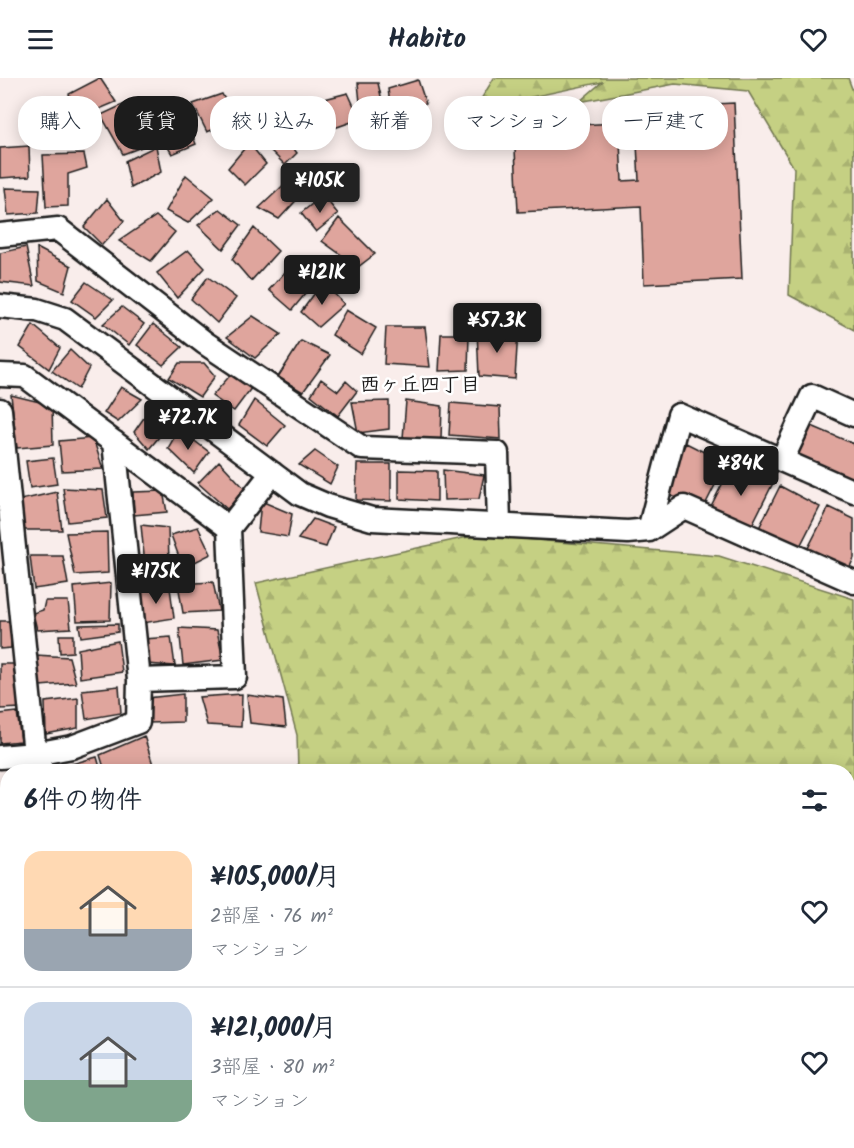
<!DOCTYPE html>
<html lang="ja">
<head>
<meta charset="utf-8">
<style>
	body { margin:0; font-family:Kalam,"Klee One",sans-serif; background:#f2f2f3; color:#1f2937; height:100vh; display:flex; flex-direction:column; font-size:22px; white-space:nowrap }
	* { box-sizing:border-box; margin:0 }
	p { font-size:20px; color:#747a83 }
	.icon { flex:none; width:33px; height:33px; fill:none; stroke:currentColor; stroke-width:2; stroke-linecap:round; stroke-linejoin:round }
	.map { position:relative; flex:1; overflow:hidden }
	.drawer { position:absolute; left:0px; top:686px; width:855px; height:386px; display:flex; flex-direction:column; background:#fff; border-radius:24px 24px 0 0; box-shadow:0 3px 15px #0003 }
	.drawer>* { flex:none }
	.guide { position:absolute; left:18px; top:18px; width:819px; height:54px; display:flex; gap:12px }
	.price { position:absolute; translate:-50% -51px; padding:0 14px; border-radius:6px; background:#1c1c1c; color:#fff; font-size:20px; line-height:39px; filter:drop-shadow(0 2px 3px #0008) }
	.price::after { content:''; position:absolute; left:50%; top:36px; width:18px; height:14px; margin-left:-9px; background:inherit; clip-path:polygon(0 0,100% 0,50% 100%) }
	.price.selected { background:#222; color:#fff }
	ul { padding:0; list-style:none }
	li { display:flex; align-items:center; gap:18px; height:150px; padding:0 24px }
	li+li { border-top:2px solid #e0e1e3 }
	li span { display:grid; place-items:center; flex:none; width:168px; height:120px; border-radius:18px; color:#555 }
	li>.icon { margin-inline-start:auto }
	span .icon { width:72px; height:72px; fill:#fffc; stroke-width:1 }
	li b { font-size:26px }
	h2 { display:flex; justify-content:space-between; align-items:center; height:72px; padding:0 24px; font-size:26px }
	.tag { padding:0 21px; border-radius:24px; background:#fff; box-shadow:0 3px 15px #0003; font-size:21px; line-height:54px }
	.tag.selected { background:#1c1c1c; color:#fff }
	header { display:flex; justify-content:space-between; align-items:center; height:78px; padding:0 24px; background:#fff; font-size:27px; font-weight:700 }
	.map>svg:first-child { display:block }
</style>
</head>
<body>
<header><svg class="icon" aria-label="menu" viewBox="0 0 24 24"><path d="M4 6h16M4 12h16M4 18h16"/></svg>Habito<svg class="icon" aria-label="heart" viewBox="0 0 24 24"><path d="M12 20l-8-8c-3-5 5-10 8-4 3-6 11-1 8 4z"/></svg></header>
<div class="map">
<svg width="854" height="1070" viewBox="0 0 854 1070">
	<defs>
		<pattern id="forest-firs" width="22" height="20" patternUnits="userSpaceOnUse" patternTransform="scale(1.5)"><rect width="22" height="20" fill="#c5d083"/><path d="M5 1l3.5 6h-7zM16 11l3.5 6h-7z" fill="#a9b271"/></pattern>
	</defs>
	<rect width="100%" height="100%" fill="#f9edeb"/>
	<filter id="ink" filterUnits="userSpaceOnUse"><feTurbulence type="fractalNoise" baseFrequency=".0167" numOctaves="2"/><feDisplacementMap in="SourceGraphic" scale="12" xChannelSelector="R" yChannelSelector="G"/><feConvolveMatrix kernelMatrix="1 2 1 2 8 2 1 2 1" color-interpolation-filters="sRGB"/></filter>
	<g filter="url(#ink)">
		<path fill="url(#forest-firs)" stroke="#707650" stroke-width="1.5" d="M494,0H848L854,16V252L789,217L794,90L748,13L675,6L579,24L602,4L475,31Z
			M477,457L719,478L854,521V1070H277L279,1064H848V693H298L297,657L256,505Z"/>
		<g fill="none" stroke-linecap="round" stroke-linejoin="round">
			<path stroke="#9cd9fd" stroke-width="33" d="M0,930L8,938
				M128,1064L141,1070"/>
		</g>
		<path fill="#dfa59d" stroke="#1c1c1c" stroke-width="1.5" d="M100,0L116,24L78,40L69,16Z
			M418,2L426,26L391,33L388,11Z
			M358,5H378L386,40L361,34Z
			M348,15L360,41L323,54L309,25Z
			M222,16L236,42L207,54L193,26Z
			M177,20L196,66L172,76L145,31Z
			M129,24L147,67L123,76L101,37Z
			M734,25L742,201L644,206L641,128L518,134L514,50L619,45L622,103L639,102L635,30Z
			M294,29L320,58L308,68L284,52Z
			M279,51L297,75L285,87L267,69Z
			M249,65L266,86L245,107L228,90Z
			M29,68L30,98L0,100V70Z
			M156,68L161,94L131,110L125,83Z
			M84,76L87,90L68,96V128L46,129L43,77Z
			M186,97L214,120L188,145L166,133Z
			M290,101L304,114L279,141L259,130Z
			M5,110L40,111L38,135L8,137Z
			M323,117L338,136L316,154L301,135Z
			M107,121L124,143L102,167L84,149Z
			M220,131L241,147L223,171L198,147Z
			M156,138L175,154L151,183L119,163Z
			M339,140L375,176L358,189L322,163Z
			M254,150L278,173L251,203L232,181Z
			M26,169L34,208L0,204V175Z
			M37,170L71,188L64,214L38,203Z
			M188,172L205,190L177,220L157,195Z
			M293,185L315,204L292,232L269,212Z
			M208,199L236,220L217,245L191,221Z
			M86,204L113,222L96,239L72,222Z
			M323,204L344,226L318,249L301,234Z
			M122,229L144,246L129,267L103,246Z
			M346,232L376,250L361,276L332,257Z
			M253,238L281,256L255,280L227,259Z
			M153,246L182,269L163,287L137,267Z
			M33,247L60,270L49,291L20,269Z
			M386,249H425L430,289L384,286Z
			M477,252L518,253L515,301L479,298Z
			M441,256H469L468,292L439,293Z
			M301,263L330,277L303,314L278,299Z
			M70,272L89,290L78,311L52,293Z
			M179,285H204L215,298L200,319L169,300Z
			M234,293L252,309L234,333L212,318Z
			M321,301L338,313L346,303L357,313L338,338L311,317Z
			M121,309L142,321L118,344L104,335Z
			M11,317L52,327L53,367L17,370Z
			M254,322L285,347L267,368L239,347Z
			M389,323V351L358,355L352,324Z
			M406,323L442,328L441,361L403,360Z
			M451,325L500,329L501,361L449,357Z
			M150,331L169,347L149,371L134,354Z
			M807,346L854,366V396L850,404L793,380Z
			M179,351L209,374L194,395L168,370Z
			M93,360L103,391L62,393L59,363Z
			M686,365L726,385L702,433L662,413Z
			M315,373L338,389L330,406L299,387Z
			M53,380L57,406L30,410L26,383Z
			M219,383L246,412L227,431L198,405Z
			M733,385L773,405L749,453L709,432Z
			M357,386H391V423L356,422Z
			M399,392L437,393V423L399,421Z
			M443,392L484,397L479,421L444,422Z
			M780,408L820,429L796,476L756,456Z
			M63,410L103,412L107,440L68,444Z
			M163,413L167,434L134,437L133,414Z
			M57,414L62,452H24L20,422Z
			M261,423L292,436L288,459L258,454Z
			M829,429L854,441V480L846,497L805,476Z
			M313,441L334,449L326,469L298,461Z
			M141,447L168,450L169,485L145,487Z
			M198,449L211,476L183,490L171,457Z
			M107,454L108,495L75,497L66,455Z
			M30,478H63L68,506L34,511Z
			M213,504L219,533L183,535L178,506Z
			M111,505L110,542L77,543L74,509Z
			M170,510L174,540L143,545L137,512Z
			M45,523H68L71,550L37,552L33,535L43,532Z
			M0,543H11V570L0,571Z
			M118,546V554L81,559L79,547Z
			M179,550L217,552L223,582L183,587Z
			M59,557H73V574L60,575Z
			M171,559L175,588L146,586L144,561Z
			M118,563L122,594L80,600L78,571Z
			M35,577L69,579L76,605L40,608Z
			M0,586H15L22,630L0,631Z
			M119,608L121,635L86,641L82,612Z
			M183,616V644L148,645L147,620Z
			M242,616L241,649L207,647L199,619Z
			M247,617L283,622L286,649L250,645Z
			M78,620V650L46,656L45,624Z
			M17,634L21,663L0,665V636Z
			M144,658L155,693H105L100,677Z
			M97,679L101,693H58L57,690Z
			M0,720L8,738V740L0,743Z
			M8,751V777H7L0,766V755Z
			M7,783L8,822L3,827L0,824V793Z
			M0,1011L8,1018V1062L3,1067L0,1065Z"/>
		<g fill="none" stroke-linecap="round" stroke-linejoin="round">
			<defs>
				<path id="minor" d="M0,157L58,151L205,265L362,370L497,375L499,446
					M0,228L37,232L65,241L300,416L328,428L372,441L628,454L649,452L684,429L854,504
					M0,297L25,298L229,450
					M0,332L35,676L42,693
					M782,382L812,318L854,337
					M649,452L679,337L854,414
					M139,602L235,599L229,450L272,395
					M0,679L35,676L72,669L138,644L139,602L114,364
					M0,852L8,859
					M0,962L8,970
					M104,1064L111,1070"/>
			</defs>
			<use href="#minor" stroke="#1c1c1c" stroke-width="27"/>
			<use href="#minor" stroke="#fff" stroke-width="22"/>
		</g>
	</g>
	<g text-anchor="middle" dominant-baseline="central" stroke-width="5" stroke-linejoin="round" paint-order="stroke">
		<g font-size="20" font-weight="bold" fill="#1c1c1c" stroke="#fff">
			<text x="420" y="308">西ヶ丘四丁目</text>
		</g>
	</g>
</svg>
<b class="price selected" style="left:320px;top:136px">¥105K</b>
<b class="price" style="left:322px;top:228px">¥121K</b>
<b class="price" style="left:497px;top:276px">¥57.3K</b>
<b class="price" style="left:188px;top:373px">¥72.7K</b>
<b class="price" style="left:741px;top:419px">¥84K</b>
<b class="price" style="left:156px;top:527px">¥175K</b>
<div class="guide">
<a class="tag">購入</a>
<a class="tag selected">賃貸</a>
<a class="tag">絞り込み</a>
<a class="tag">新着</a>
<a class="tag">マンション</a>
<a class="tag">一戸建て</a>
</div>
<section class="drawer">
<h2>6件の物件<svg class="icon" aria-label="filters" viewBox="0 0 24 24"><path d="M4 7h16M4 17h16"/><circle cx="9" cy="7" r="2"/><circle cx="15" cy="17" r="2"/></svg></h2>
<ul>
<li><span style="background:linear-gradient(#ffd9b3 65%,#9aa5b1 0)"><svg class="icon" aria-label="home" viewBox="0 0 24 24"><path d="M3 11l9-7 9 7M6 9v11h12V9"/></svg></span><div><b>¥105,000/月</b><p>2部屋 · 76 m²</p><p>マンション</p></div><svg class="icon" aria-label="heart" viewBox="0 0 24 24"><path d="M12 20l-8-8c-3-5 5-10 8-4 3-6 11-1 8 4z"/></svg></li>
<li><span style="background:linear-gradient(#c9d6e8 65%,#7fa58c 0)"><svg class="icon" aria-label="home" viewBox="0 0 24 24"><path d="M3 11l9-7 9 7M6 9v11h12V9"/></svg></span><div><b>¥121,000/月</b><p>3部屋 · 80 m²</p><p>マンション</p></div><svg class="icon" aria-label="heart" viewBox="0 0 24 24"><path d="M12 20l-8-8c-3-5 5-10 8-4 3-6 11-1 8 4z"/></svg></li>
</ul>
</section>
</div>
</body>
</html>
